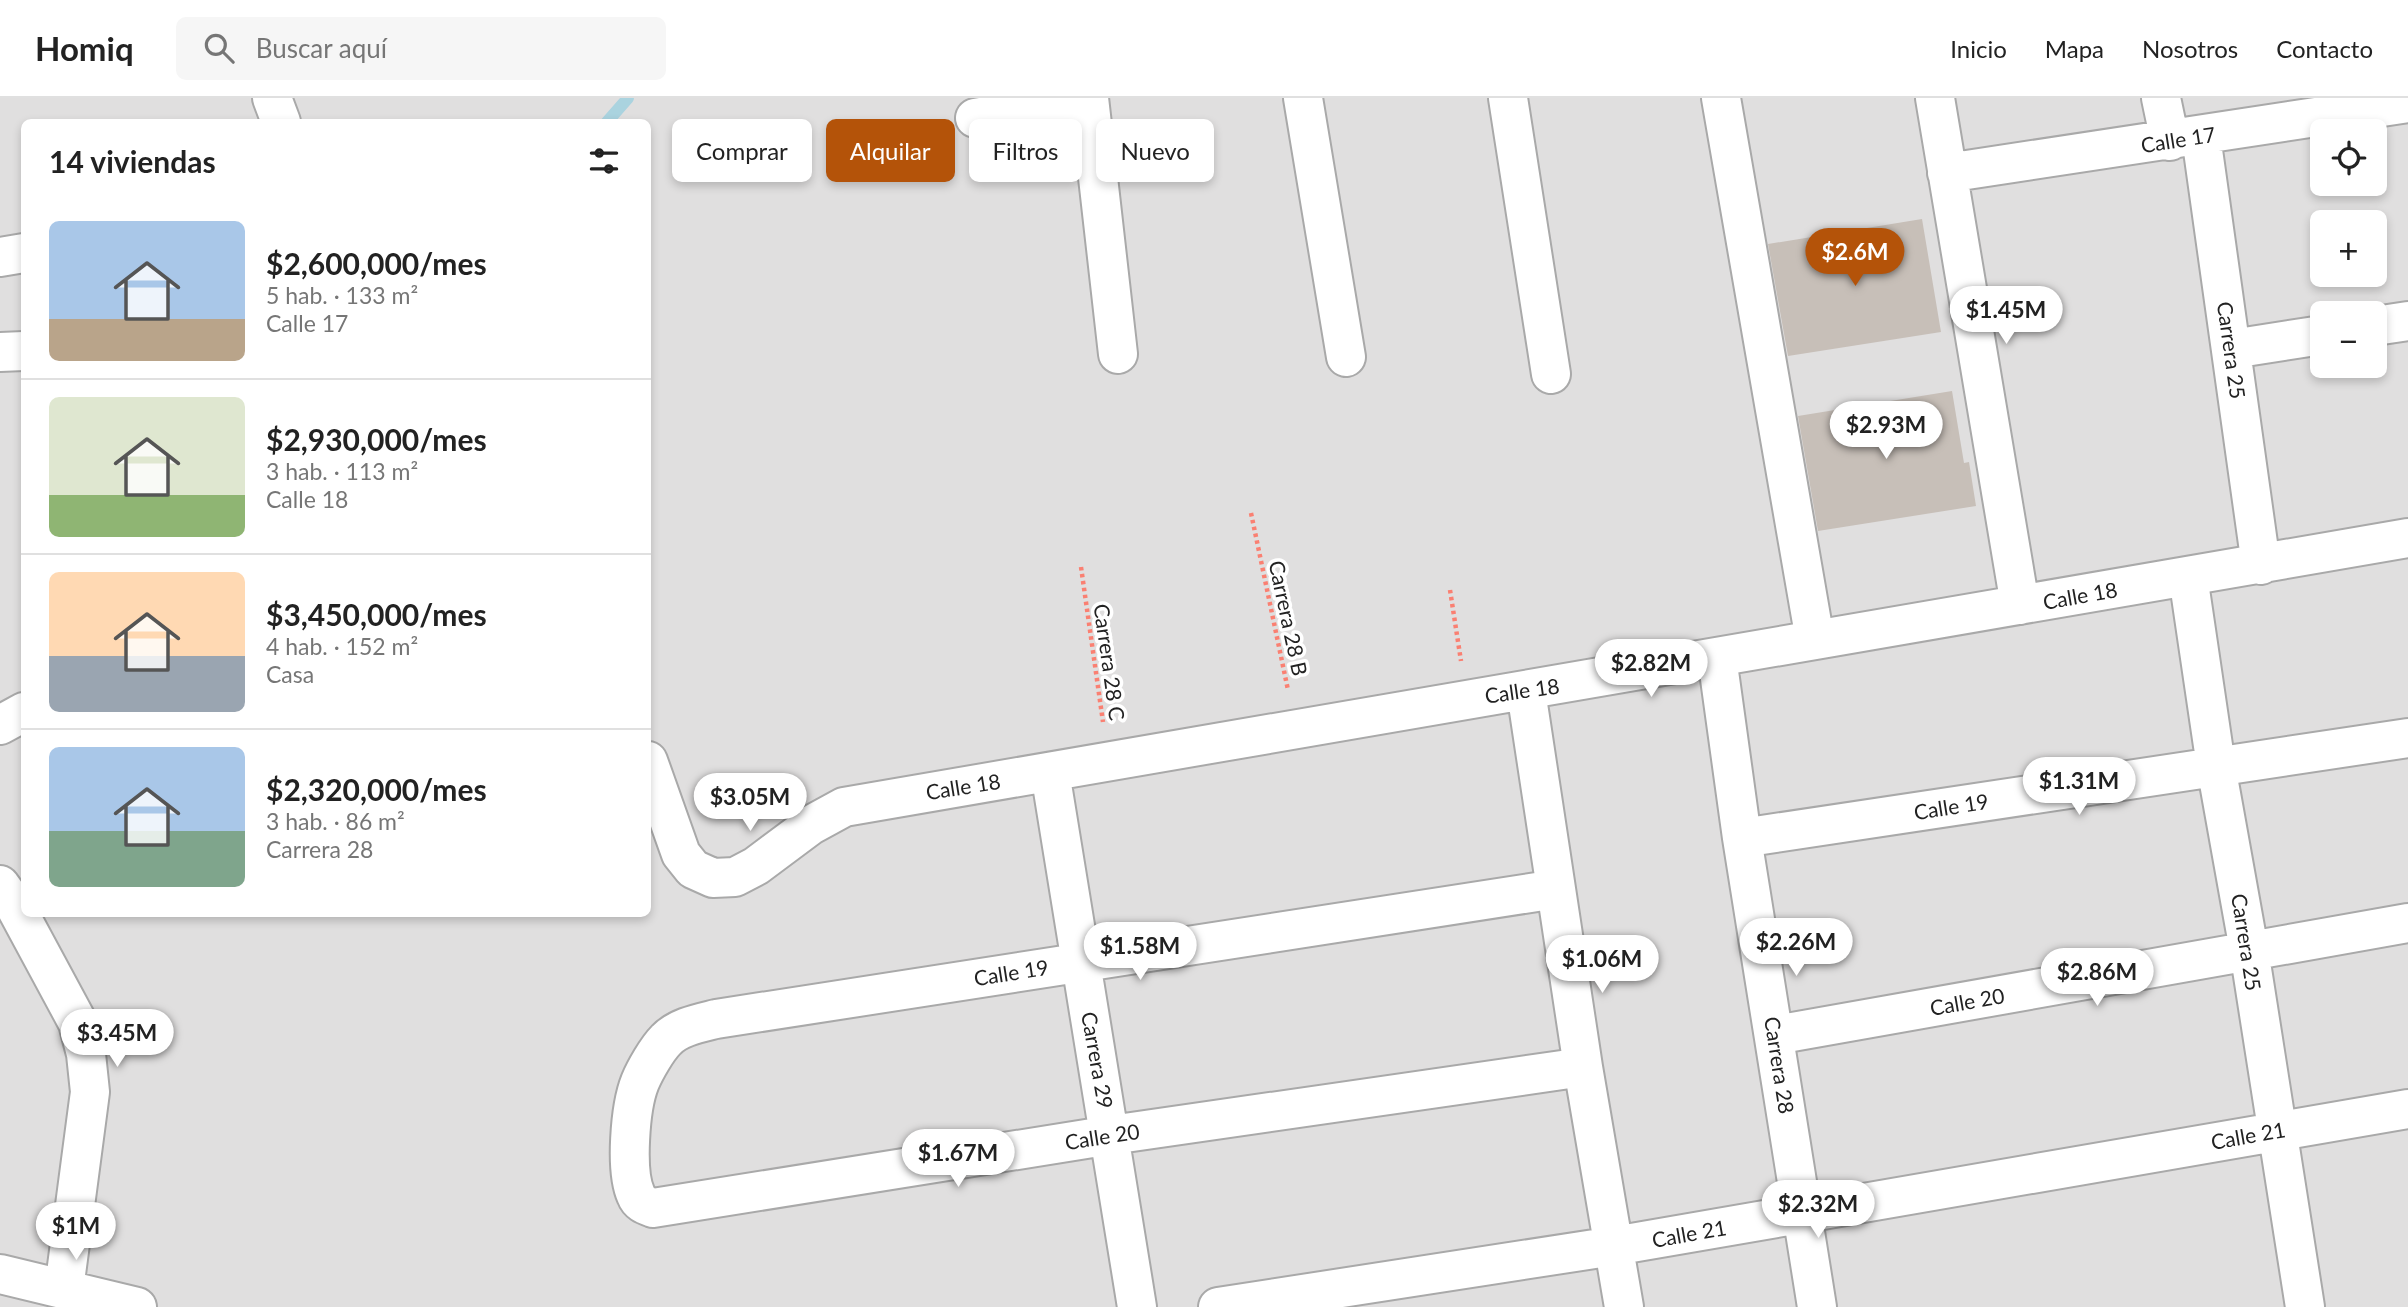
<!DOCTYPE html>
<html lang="es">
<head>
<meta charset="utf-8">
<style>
	body { margin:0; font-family:Lato,sans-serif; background:#f6f6f6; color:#222; height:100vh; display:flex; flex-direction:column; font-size:26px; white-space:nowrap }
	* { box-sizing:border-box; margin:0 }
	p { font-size:23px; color:#767676 }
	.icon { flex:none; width:38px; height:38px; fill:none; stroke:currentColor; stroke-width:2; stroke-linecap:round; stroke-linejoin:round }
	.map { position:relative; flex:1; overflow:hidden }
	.drawer { position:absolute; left:21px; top:21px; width:630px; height:798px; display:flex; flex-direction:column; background:#fff; border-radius:10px; box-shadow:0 4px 10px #0003 }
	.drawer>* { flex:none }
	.top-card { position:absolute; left:672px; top:21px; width:665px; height:63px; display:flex; gap:14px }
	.controls { position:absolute; left:2310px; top:21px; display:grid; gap:14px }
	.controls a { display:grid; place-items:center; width:77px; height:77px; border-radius:10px; background:#fff; box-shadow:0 4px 10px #0003; font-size:35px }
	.price { position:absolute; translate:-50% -60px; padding:0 16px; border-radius:24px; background:#fff; color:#222; font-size:23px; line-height:46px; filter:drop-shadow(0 2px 4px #0008) }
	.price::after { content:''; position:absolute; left:50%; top:42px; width:21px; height:16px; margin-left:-10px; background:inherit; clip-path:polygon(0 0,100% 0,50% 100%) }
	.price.selected { background:#b45309; color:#fff }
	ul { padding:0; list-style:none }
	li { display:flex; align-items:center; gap:21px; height:175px; padding:0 28px }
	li+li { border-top:2px solid #e0e0e0 }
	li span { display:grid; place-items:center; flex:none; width:196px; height:140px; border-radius:10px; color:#555 }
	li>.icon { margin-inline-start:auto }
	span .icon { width:84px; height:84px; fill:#fffc; stroke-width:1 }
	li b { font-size:30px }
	h2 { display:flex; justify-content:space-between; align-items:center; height:84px; padding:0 28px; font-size:30px }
	.chip { padding:0 24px; border-radius:10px; background:#fff; box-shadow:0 4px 10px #0003; font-size:24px; line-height:63px }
	.chip.selected { background:#b45309; color:#fff }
	header { display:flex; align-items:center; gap:42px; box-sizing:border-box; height:98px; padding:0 35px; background:#fff; border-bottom:2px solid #e0e0e0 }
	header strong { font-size:33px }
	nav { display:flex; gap:38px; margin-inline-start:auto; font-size:24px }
	.search { width:490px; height:63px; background:#f6f6f6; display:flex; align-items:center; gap:18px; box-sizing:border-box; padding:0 24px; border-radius:10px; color:#767676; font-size:26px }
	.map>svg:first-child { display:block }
</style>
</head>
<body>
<header>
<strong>Homiq</strong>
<div class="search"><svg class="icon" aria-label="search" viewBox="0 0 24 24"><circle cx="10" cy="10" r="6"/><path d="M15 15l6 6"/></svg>Buscar aquí</div>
<nav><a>Inicio</a><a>Mapa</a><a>Nosotros</a><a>Contacto</a></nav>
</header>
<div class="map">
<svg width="2408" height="1209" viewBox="0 0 2408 1209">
	<rect width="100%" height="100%" fill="#f2efe9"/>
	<path fill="#e0dfdf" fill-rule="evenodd" d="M0,0H2408V1209H0ZM24,24H648V816H24ZM2322,33H2375V86H2322ZM2322,124H2375V177H2322ZM2322,215H2375V268H2322Z"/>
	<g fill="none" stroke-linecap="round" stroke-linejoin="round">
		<path stroke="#aad3df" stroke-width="12" d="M607,24L628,0"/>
	</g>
	<path fill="#c7bfb8" d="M1922,121L1941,234L1788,258L1768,146Z
		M1952,293L1964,365L1969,364L1976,408L1818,433L1798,318Z"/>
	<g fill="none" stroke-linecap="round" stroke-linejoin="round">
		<defs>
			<path id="minor" d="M272,0L281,24
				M1303,0L1346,259
				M1508,0L1551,276
				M1721,0L1815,542
				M1935,0L2020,507
				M2161,0L2170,43
				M975,20L1089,0L1118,256
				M2201,38L2261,467
				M1947,75L2408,5
				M0,159L24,155
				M2375,228L2408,223
				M2232,251L2322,237
				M0,254L24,253
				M2188,478L2216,668L2249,852L2305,1209
				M1717,559L1742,740L1817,1209
				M1526,593L1583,969L1624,1209
				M0,627L24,614
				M648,663L681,756L693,771L713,780L735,779L756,768L811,727L844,709L2408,440
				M1050,674L1137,1209
				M1742,740L2408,640
				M0,787L15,808L78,925L86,956L90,994L64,1191
				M1556,791L716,921C700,925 678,929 666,942C657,951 645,972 640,984C630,1009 625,1073 636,1097C639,1105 645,1107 653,1110L1111,1037L1583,969
				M1775,937L2408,825
				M0,1176L137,1209
				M1218,1209L1614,1148L2408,1011"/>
		</defs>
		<use href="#minor" stroke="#a9a9a9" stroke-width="42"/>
		<path stroke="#fa8072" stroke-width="4.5" stroke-dasharray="3.5 3.5" stroke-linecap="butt" d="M1251,415L1288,592
			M1081,469L1103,624
			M1450,492L1461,563"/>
		<use href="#minor" stroke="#fff" stroke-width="38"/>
	</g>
	<g text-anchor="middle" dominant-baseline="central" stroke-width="7" stroke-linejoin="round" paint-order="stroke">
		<g font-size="21" fill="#222" stroke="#fff">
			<text transform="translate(2178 41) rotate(-9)">Calle 17</text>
			<text transform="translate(2232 252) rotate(82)">Carrera 25</text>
			<text transform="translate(2080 497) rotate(-10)">Calle 18</text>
			<text transform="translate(1289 520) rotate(78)">Carrera 28 B</text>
			<text transform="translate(1110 564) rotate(82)">Carrera 28 C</text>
			<text transform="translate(1522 592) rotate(-8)">Calle 18</text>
			<text transform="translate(963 688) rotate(-9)">Calle 18</text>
			<text transform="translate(1951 708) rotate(-9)">Calle 19</text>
			<text transform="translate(2247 844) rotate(81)">Carrera 25</text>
			<text transform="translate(1011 874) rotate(-9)">Calle 19</text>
			<text transform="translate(1967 903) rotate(-10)">Calle 20</text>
			<text transform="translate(1098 962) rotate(80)">Carrera 29</text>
			<text transform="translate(1780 967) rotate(81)">Carrera 28</text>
			<text transform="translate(2248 1037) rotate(-10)">Calle 21</text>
			<text transform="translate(1102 1038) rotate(-9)">Calle 20</text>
			<text transform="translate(1689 1135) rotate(-10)">Calle 21</text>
		</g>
	</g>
</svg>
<div class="controls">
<a><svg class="icon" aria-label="locate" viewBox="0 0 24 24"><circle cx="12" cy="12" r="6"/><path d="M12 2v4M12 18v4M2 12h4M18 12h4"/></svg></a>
<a>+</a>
<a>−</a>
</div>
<b class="price selected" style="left:1855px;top:190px">$2.6M</b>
<b class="price" style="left:2006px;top:248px">$1.45M</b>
<b class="price" style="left:1886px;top:363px">$2.93M</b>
<b class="price" style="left:1651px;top:601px">$2.82M</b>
<b class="price" style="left:2079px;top:719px">$1.31M</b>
<b class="price" style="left:750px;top:735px">$3.05M</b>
<b class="price" style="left:1796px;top:880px">$2.26M</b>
<b class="price" style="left:1140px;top:884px">$1.58M</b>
<b class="price" style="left:1602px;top:897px">$1.06M</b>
<b class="price" style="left:2097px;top:910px">$2.86M</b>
<b class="price" style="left:117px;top:971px">$3.45M</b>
<b class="price" style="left:958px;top:1091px">$1.67M</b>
<b class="price" style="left:1818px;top:1142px">$2.32M</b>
<b class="price" style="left:76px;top:1164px">$1M</b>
<div class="top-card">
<a class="chip">Comprar</a>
<a class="chip selected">Alquilar</a>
<a class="chip">Filtros</a>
<a class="chip">Nuevo</a>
</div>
<section class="drawer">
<h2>14 viviendas<svg class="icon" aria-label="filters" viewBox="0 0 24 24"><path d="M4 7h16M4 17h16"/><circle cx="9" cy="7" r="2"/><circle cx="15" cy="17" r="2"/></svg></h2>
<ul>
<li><span style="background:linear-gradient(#a9c7e8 70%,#b9a48a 0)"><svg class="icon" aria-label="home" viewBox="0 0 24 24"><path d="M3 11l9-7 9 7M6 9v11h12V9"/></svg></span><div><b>$2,600,000/mes</b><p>5 hab. · 133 m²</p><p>Calle 17</p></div></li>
<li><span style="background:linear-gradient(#dfe7d0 70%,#8fb573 0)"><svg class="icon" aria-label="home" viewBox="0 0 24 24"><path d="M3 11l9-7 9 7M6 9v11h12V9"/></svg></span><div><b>$2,930,000/mes</b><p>3 hab. · 113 m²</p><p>Calle 18</p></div></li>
<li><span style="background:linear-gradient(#ffd9b3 60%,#9aa5b1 0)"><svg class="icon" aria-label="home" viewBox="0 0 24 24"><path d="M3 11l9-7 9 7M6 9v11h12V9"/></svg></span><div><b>$3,450,000/mes</b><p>4 hab. · 152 m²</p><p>Casa</p></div></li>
<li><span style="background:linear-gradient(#a9c7e8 60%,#7fa58c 0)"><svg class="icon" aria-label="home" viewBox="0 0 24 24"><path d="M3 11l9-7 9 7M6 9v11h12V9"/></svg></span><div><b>$2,320,000/mes</b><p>3 hab. · 86 m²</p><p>Carrera 28</p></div></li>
</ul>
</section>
</div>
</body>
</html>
